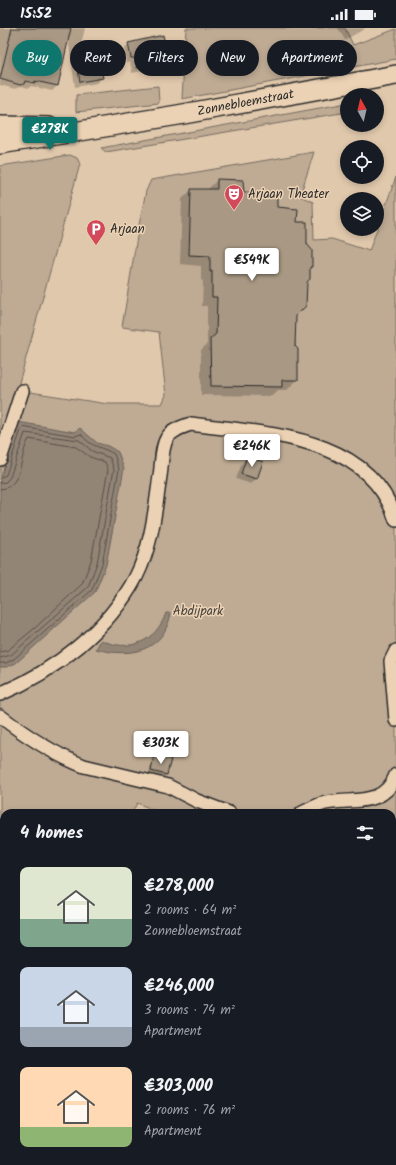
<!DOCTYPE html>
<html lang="en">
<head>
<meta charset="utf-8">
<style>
	body { margin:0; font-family:Kalam,sans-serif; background:#20242c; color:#f1f3f6; height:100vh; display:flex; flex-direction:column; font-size:15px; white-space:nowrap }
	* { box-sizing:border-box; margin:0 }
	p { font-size:13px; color:#9ea1a6 }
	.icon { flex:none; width:22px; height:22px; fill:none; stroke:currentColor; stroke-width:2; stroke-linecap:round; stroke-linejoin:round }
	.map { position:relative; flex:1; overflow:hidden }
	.panel { position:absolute; left:0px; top:781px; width:396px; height:356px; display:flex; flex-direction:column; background:#171b24; border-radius:12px 12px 0 0; box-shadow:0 2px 6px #0003 }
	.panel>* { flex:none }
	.guide { position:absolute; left:12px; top:12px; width:372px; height:36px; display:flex; gap:8px }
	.needle { width:26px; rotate:352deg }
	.controls { position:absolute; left:340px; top:60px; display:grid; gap:8px }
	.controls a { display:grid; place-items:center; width:44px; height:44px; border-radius:50%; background:#171b24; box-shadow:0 2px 6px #0003; font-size:20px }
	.price { position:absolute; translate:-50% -34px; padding:0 9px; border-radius:4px; background:#fff; color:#222; font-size:13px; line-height:26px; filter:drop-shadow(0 1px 2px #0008) }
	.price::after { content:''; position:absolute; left:50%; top:24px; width:12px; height:9px; margin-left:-6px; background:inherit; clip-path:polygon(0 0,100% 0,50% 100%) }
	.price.current { background:#0f766e; color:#fff }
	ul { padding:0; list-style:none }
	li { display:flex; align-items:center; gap:12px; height:100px; padding:0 20px }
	li span { display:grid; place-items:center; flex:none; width:112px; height:80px; border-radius:8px; color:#555 }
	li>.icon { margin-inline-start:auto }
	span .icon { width:48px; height:48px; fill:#fffc; stroke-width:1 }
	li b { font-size:17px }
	h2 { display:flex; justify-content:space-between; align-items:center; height:48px; padding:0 20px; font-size:17px }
	.chip { padding:0 14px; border-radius:18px; background:#171b24; box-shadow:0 2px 6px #0003; font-size:14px; line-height:36px }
	.chip.current { background:#0f766e; color:#fff }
	.status { display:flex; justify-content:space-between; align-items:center; height:28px; padding:0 20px; background:#171b24; direction:ltr }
	.status svg { height:11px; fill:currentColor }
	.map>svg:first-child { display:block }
</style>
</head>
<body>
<div class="status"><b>15:52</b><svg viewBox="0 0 49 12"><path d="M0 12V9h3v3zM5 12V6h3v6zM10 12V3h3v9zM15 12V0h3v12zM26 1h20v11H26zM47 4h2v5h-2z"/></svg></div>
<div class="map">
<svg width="396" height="1137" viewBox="0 0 396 1137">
	<rect width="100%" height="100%" fill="#e0c8ac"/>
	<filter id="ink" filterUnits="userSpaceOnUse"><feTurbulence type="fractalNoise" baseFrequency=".025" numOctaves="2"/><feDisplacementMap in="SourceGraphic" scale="8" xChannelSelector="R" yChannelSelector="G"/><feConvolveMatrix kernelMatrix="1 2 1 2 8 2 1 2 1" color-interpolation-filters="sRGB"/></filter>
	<g filter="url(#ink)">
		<path fill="#bfab94" stroke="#756b60" d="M186,0H345L353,17L396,1V31L182,71Z
			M158,58L159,75L76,84V67Z
			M347,75V84L106,124L101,120Z
			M314,124L300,168L313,174L314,212L332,211L369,223L396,149V830L392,831V785H161L137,775L132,785H4V956L0,957V138L70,127L77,130L80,136L17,362L108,376H162L166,367L159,304L122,299L139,197L146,163L151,152Z"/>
		<path fill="#938576" stroke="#696158" d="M18,394L75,404L80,400L97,415L108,418L118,424L124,440L106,537L95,564L16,635L7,639H0V452Z
			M166,585H171C164,624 130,630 96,621L101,612C129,625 156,614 166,585Z"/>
		<path fill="#0003" d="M0,0H85L78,29L102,50L97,55L75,59L68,10L57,58L52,63L31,58L29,60L21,58L15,61L0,57Z
			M338,0H366L345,12Z
			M129,16L166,28L156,40L132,45L130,34L126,35L124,21Z
			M217,152L276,180L296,195L306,217L311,238L295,288L297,352L287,362H278L272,368L201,367V322L207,316V278H202L203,252L201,253V238L180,236L182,171L191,162H207Z
			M247,429L256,451L251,456L236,451L242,435Z
			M155,728L166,747L164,749L149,746L152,731Z
			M392,858H396V900L392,901Z
			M0,1001L4,1013V1079L0,1080Z
			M396,1047V1137H346L349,1133H392V1054Z
			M11,1133H68L70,1137H13Z
			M88,1133H108L107,1137H89Z
			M118,1133H262L260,1137H120Z"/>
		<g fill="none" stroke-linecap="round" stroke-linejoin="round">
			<path stroke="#554f49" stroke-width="1" d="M0,450L6,447L22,399L75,408L81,406C91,420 101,418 114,426L119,441L102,536L92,562L14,631L6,635H0
				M0,455L6,454L10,449L25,405L79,412L92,423L110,430L114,441L97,535L88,559L11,627L0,630
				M0,461C24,460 19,426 29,411L76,419L90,429L105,434L108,442L91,533L82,556L35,600L8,622L0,624"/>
		</g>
		<path fill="#a89884" stroke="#2b2b2b" d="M12,0H71L58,58L35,53V55L25,53L24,56L20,57L0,51Z
			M163,7L168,28L161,29L162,36L137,40L135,30H131L128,15Z
			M98,24L103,50L80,54L76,28Z
			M217,151L243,152L244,164L277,165V179L298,181L297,194H307V216L312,222V239H310V251L307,254L306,278L296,288L295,318L298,321V352H282V359L211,358L210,311L216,306L217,269H212V243L210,244V228L189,227L191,161H217Z
			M247,428L263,434L257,451L241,446Z
			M154,727L171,731L167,747L151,743Z"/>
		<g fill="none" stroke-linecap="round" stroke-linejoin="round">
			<defs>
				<path id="street" d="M0,431L22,363
					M396,623L391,633L396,692
					M0,666C55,643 108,602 136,549C152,517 155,483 160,448C162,437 161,420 167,410C172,402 182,399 191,396C264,406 369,406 396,492
					M0,688C25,707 53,726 84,738L168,758L197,773L229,785
					M302,785C309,782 316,778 322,776C350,769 383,781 396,747
					M392,909H396
					M392,925L396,936
					M0,972L4,971
					M392,1003L396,997
					M115,1137L118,1133
					M329,1137L332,1133"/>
				<g id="secondary">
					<path d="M0,98L49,99"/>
					<path id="s1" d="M0,116L178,87L396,47"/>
				</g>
			</defs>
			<use href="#street" stroke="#2b2b2b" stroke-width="16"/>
			<use href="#secondary" stroke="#2b2b2b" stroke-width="22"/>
			<use href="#street" stroke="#ecd2b4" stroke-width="13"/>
			<use href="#secondary" stroke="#ecd2b4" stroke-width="19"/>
		</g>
	</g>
	<defs>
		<symbol id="theatre-pin" viewBox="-11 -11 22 30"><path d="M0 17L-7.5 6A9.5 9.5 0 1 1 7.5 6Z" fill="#d1495b" stroke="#ecd2b4"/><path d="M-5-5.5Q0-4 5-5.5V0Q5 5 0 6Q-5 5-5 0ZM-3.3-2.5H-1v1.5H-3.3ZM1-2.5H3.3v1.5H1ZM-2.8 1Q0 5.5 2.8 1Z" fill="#fff"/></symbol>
		<symbol id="parking-pin" viewBox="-11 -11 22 30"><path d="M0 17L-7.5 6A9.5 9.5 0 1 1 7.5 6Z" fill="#d1495b" stroke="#ecd2b4"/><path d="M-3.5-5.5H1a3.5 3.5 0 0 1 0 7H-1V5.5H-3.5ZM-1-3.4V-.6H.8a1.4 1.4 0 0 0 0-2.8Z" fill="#fff"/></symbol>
	</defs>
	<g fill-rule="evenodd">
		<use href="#theatre-pin" x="223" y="155" width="22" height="30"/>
		<use href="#parking-pin" x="85" y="190" width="22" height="30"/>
	</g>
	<g text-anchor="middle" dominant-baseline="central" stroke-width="3" stroke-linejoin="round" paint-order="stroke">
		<g font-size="13" fill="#2b2b2b" stroke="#ecd2b4">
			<text stroke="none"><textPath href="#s1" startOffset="249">Zonnebloemstraat</textPath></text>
		</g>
		<g font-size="13" fill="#2b2b2b" stroke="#ecd2b4" text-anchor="start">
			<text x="248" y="166">Arjaan Theater</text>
			<text x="110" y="201">Arjaan</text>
		</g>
		<g font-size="13" fill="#494540" stroke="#ecd2b4">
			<text x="198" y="583">Abdijpark</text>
		</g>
	</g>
</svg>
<div class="controls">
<a><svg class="needle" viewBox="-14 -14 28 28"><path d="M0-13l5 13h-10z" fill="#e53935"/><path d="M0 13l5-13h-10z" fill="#9ea1a6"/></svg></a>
<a><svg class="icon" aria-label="locate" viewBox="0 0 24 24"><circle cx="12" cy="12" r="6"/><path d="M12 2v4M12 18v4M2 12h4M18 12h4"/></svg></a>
<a><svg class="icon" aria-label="layers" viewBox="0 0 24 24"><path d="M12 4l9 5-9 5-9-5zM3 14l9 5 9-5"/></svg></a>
</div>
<b class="price current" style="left:50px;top:123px">€278K</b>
<b class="price" style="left:252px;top:254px">€549K</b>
<b class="price" style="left:252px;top:440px">€246K</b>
<b class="price" style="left:161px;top:737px">€303K</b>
<div class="guide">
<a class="chip current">Buy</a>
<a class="chip">Rent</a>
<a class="chip">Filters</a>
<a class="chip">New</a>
<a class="chip">Apartment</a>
</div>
<section class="panel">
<h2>4 homes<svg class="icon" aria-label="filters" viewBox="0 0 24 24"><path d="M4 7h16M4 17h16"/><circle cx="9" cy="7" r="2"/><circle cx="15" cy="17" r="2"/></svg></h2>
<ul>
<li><span style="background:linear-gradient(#dfe7d0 65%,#7fa58c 0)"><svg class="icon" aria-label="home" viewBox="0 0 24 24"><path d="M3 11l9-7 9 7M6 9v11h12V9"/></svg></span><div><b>€278,000</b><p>2 rooms · 64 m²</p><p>Zonnebloemstraat</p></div></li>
<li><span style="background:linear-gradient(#c9d6e8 75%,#9aa5b1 0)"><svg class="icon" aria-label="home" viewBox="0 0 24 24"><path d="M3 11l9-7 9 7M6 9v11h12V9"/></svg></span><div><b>€246,000</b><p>3 rooms · 74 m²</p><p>Apartment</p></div></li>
<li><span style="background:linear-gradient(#ffd9b3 75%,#8fb573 0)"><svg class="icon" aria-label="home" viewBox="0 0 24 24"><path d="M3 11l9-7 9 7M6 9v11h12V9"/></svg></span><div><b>€303,000</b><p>2 rooms · 76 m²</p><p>Apartment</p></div></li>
</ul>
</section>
</div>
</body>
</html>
